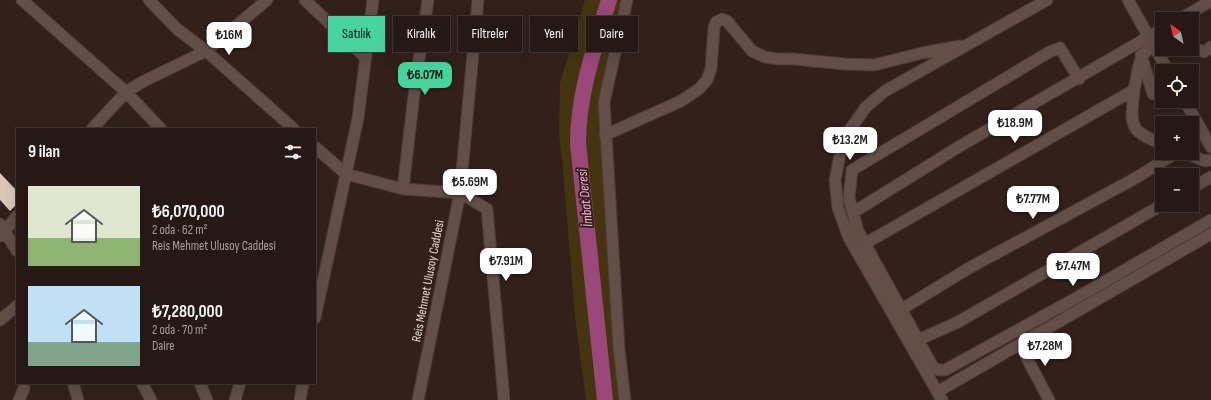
<!DOCTYPE html>
<html lang="tr">
<head>
<meta charset="utf-8">
<style>
	body { margin:0; font-family:"Sofia Sans Condensed",sans-serif; background:#2e211d; color:#f1f3f6; height:100vh; display:flex; flex-direction:column; font-size:15px; white-space:nowrap }
	* { box-sizing:border-box; margin:0 }
	p { font-size:13px; color:#a4a0a0 }
	.icon { flex:none; width:22px; height:22px; fill:none; stroke:currentColor; stroke-width:2; stroke-linecap:round; stroke-linejoin:round }
	.map { position:relative; flex:1; overflow:hidden }
	.sheet { position:absolute; left:16px; top:128px; width:300px; height:256px; display:flex; flex-direction:column; background:#261814; border-radius:0px; box-shadow:0 4px 16px #0002,0 0 0 1px #423734 }
	.sheet>* { flex:none }
	.top-card { position:absolute; left:328px; top:16px; width:380px; height:36px; display:flex; gap:8px }
	.needle { width:26px; rotate:326deg }
	.controls { position:absolute; left:1155px; top:12px; display:grid; gap:8px }
	.controls a { display:grid; place-items:center; width:44px; height:44px; border-radius:0px; background:#261814; box-shadow:0 4px 16px #0002,0 0 0 1px #423734; font-size:20px }
	.price { position:absolute; translate:-50% -34px; padding:0 9px; border-radius:8px; background:#fff; color:#222; font-size:13px; line-height:26px; filter:drop-shadow(0 1px 2px #0008) }
	.price::after { content:''; position:absolute; left:50%; top:24px; width:12px; height:9px; margin-left:-6px; background:inherit; clip-path:polygon(0 0,100% 0,50% 100%) }
	.price.selected { background:#46d49e; color:#111 }
	ul { padding:0; list-style:none }
	li { display:flex; align-items:center; gap:12px; height:100px; padding:0 12px }
	li span { display:grid; place-items:center; flex:none; width:112px; height:80px; border-radius:0px; color:#555 }
	li>.icon { margin-inline-start:auto }
	span .icon { width:48px; height:48px; fill:#fffc; stroke-width:1 }
	li b { font-size:17px }
	h2 { display:flex; justify-content:space-between; align-items:center; height:48px; padding:0 12px; font-size:17px }
	.pill { padding:0 14px; border-radius:0px; background:#261814; box-shadow:0 4px 16px #0002,0 0 0 1px #423734; font-size:14px; line-height:36px }
	.pill.selected { background:#46d49e; color:#111 }
	.map>svg:first-child { display:block }
</style>
</head>
<body>
<div class="map">
<svg width="1211" height="400" viewBox="0 0 1211 400">
	<rect width="100%" height="100%" fill="#33201b"/>
	<path fill="#44350f" d="M585,0H622L602,92L607,232L620,400H586L575,317L563,169L559,135L560,83Z"/>
	<g fill="none" stroke-linecap="round" stroke-linejoin="round">
		<path stroke="#9a4879" stroke-width="16" d="M605,400L578,143C578,94 595,46 609,0"/>
	</g>
	<path fill="#dbc8b7" d="M0,173L17,191V204L10,211L0,200Z"/>
	<g fill="none" stroke-linecap="round" stroke-linejoin="round">
		<defs>
			<path id="minor" d="M22,0L126,92L161,129
				M149,0L177,29L206,51L294,129
				M305,0L366,58
				M1128,0L1168,71
				M1180,19L1211,1
				M1192,47L1204,52L1211,47
				M1141,55L1153,94
				M1079,79L1060,48L1051,51L852,170L849,198L858,231L933,367L939,370H945L1078,297L1211,220
				M1134,90C1131,125 1127,130 1162,144
				M1185,101L1211,147
				M92,129L126,92L142,82L206,51L267,0
				M605,135L681,101L699,89L707,80L711,69L714,28L716,22L722,19L727,21L752,51L765,57L778,59H794L844,64L874,65L922,53L960,46
				M315,147L346,174L403,189L460,193L487,209L504,400
				M1185,153L1205,161L1211,160
				M1192,188L1211,177
				M403,189L415,86L428,0
				M854,212L960,146L1162,29
				M0,224L17,251
				M1,236L17,216
				M866,243L1134,90C1139,67 1137,50 1162,42
				M902,309L969,268L1134,179L1176,153
				M315,318L358,118L373,0
				M0,320L17,306
				M918,340L958,322L1162,205
				M1020,345L1049,400
				M73,383L78,400
				M142,383L151,400
				M200,383L207,400
				M937,392L1211,234
				M19,400L24,388
				M235,400L240,383
				M300,400L303,383
				M418,400L460,193L478,0
				M625,400L619,349L604,102L627,0
				M942,400L849,238L838,208L835,180L840,155L851,128L866,107L885,91L1047,0"/>
		</defs>
		<use href="#minor" stroke="#4b3b37" stroke-width="13"/>
		<use href="#minor" stroke="#634e48" stroke-width="11"/>
	</g>
	<g text-anchor="middle" dominant-baseline="central" stroke-width="4" stroke-linejoin="round" paint-order="stroke">
		<g font-size="13" fill="#e6d9d5" stroke="#33201b">
			<text transform="translate(428 281) rotate(-79)">Reis Mehmet Ulusoy Caddesi</text>
		</g>
		<g font-size="14" font-style="italic" fill="#fab5db" stroke="#33201b">
			<text transform="translate(585 198) rotate(-96)">İmbat Deresi</text>
		</g>
	</g>
</svg>
<div class="controls">
<a><svg class="needle" viewBox="-14 -14 28 28"><path d="M0-13l5 13h-10z" fill="#e53935"/><path d="M0 13l5-13h-10z" fill="#a4a0a0"/></svg></a>
<a><svg class="icon" aria-label="locate" viewBox="0 0 24 24"><circle cx="12" cy="12" r="6"/><path d="M12 2v4M12 18v4M2 12h4M18 12h4"/></svg></a>
<a>+</a>
<a>−</a>
</div>
<b class="price" style="left:229px;top:56px">₺16M</b>
<b class="price selected" style="left:425px;top:96px">₺6.07M</b>
<b class="price" style="left:1015px;top:144px">₺18.9M</b>
<b class="price" style="left:850px;top:161px">₺13.2M</b>
<b class="price" style="left:470px;top:203px">₺5.69M</b>
<b class="price" style="left:1033px;top:220px">₺7.77M</b>
<b class="price" style="left:506px;top:282px">₺7.91M</b>
<b class="price" style="left:1073px;top:287px">₺7.47M</b>
<b class="price" style="left:1045px;top:367px">₺7.28M</b>
<div class="top-card">
<a class="pill selected">Satılık</a>
<a class="pill">Kiralık</a>
<a class="pill">Filtreler</a>
<a class="pill">Yeni</a>
<a class="pill">Daire</a>
</div>
<section class="sheet">
<h2>9 ilan<svg class="icon" aria-label="filters" viewBox="0 0 24 24"><path d="M4 7h16M4 17h16"/><circle cx="9" cy="7" r="2"/><circle cx="15" cy="17" r="2"/></svg></h2>
<ul>
<li><span style="background:linear-gradient(#dfe7d0 65%,#8fb573 0)"><svg class="icon" aria-label="home" viewBox="0 0 24 24"><path d="M3 11l9-7 9 7M6 9v11h12V9"/></svg></span><div><b>₺6,070,000</b><p>2 oda · 62 m²</p><p>Reis Mehmet Ulusoy Caddesi</p></div></li>
<li><span style="background:linear-gradient(#bfe0f5 70%,#7fa58c 0)"><svg class="icon" aria-label="home" viewBox="0 0 24 24"><path d="M3 11l9-7 9 7M6 9v11h12V9"/></svg></span><div><b>₺7,280,000</b><p>2 oda · 70 m²</p><p>Daire</p></div></li>
</ul>
</section>
</div>
</body>
</html>
